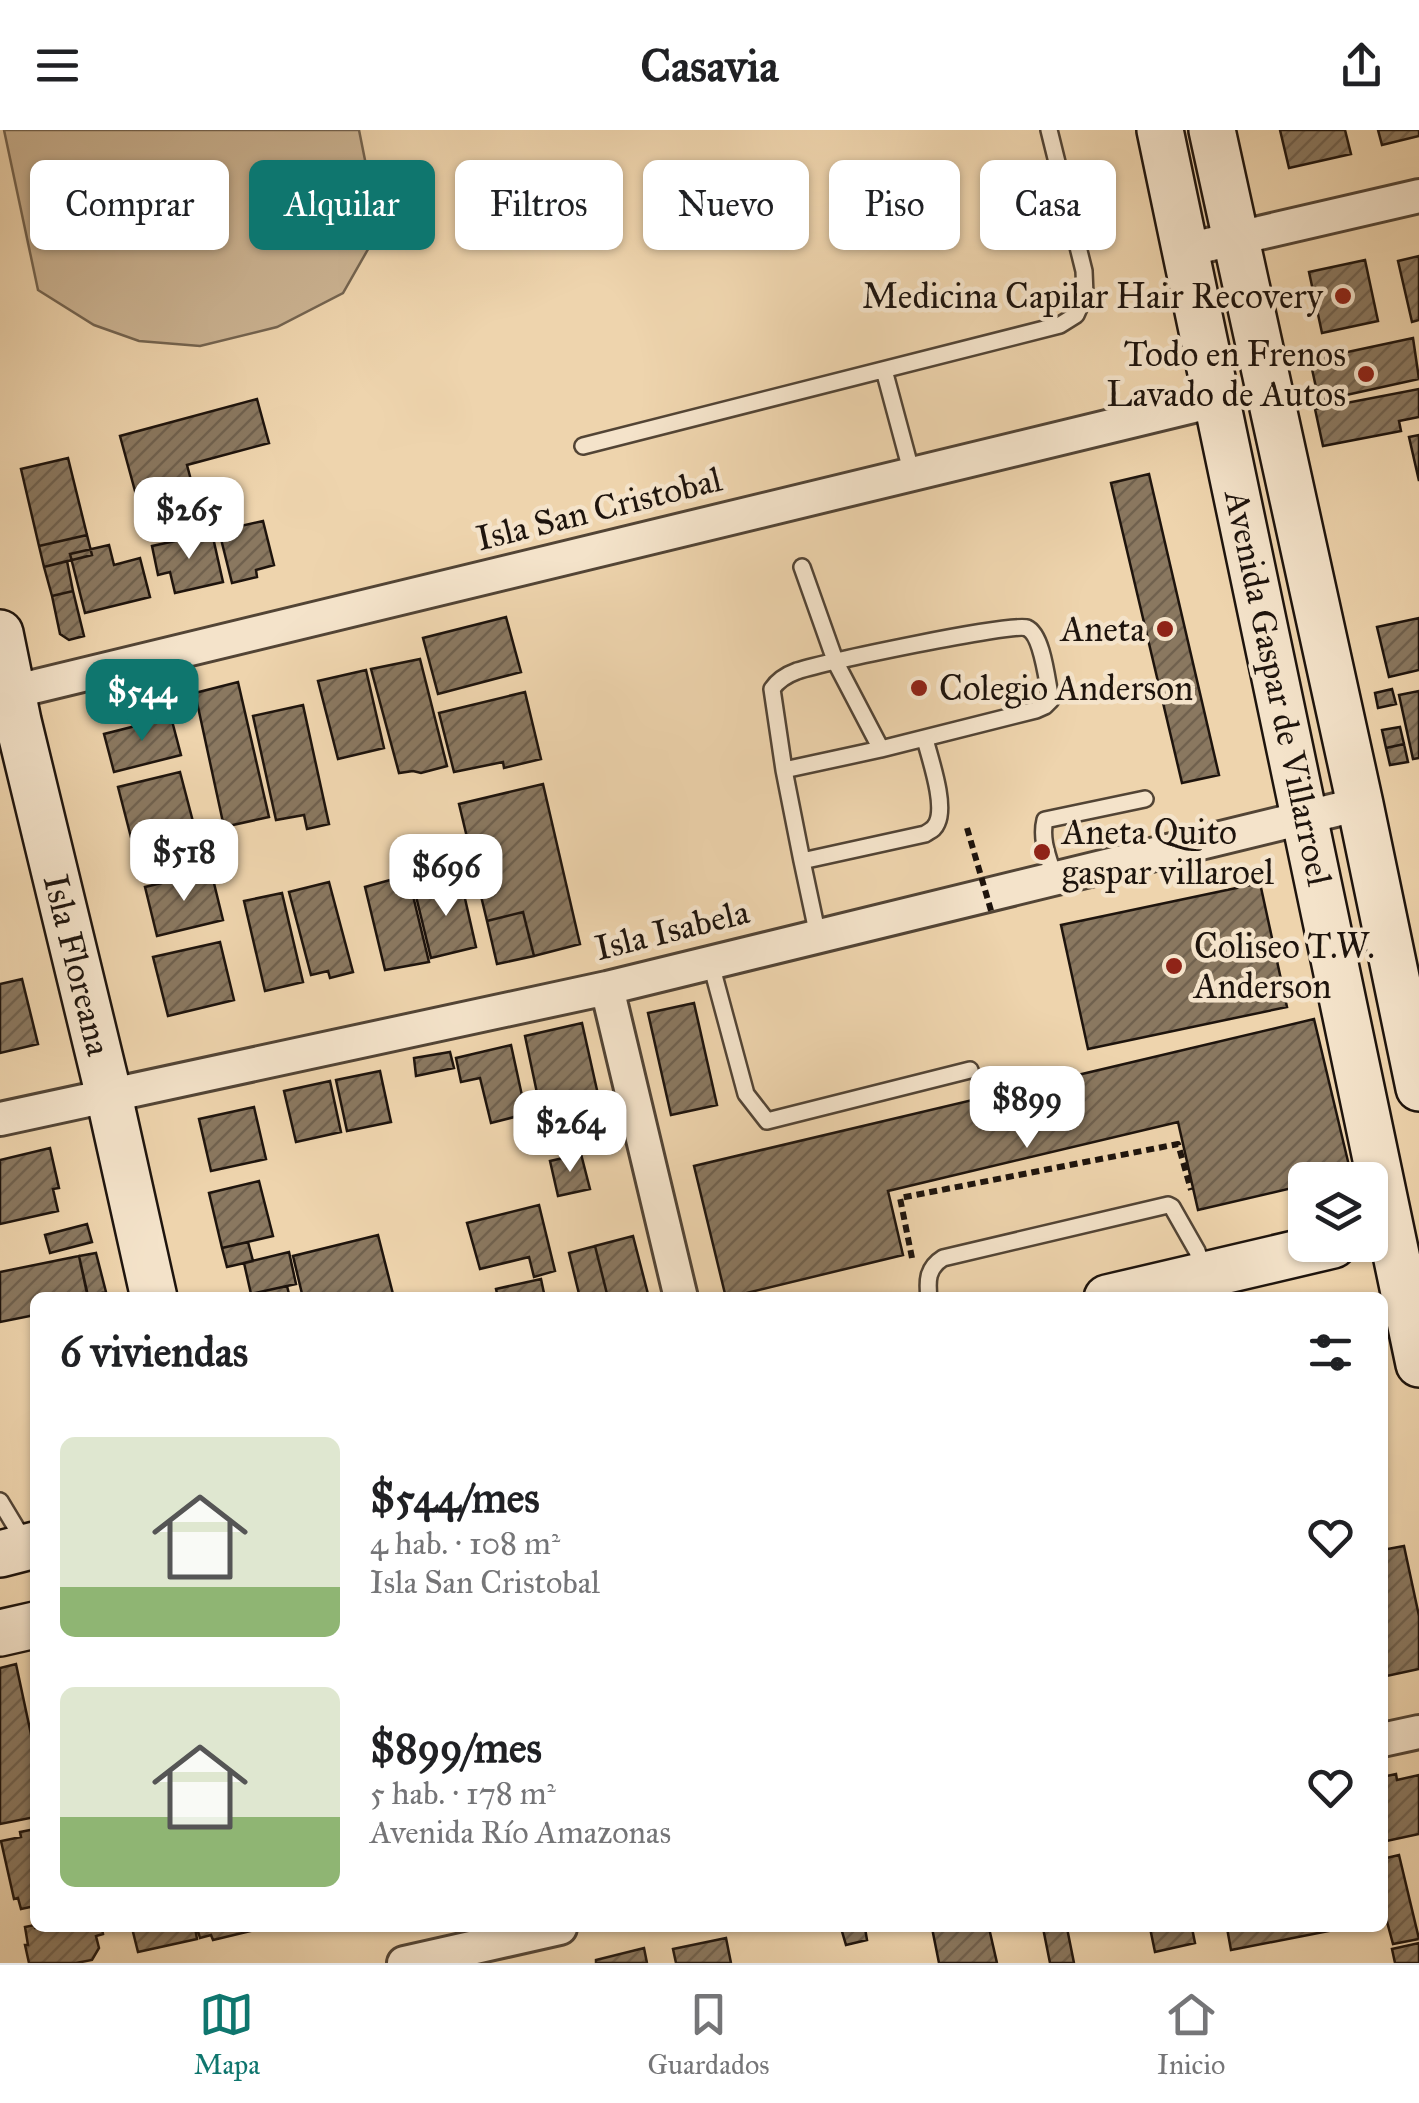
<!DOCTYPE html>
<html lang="es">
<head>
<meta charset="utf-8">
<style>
	body { margin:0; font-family:"IM FELL Great Primer",serif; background:#f2f2f2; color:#202124; height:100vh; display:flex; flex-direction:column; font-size:38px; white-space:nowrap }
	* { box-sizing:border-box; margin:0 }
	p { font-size:32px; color:#757577 }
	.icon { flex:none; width:55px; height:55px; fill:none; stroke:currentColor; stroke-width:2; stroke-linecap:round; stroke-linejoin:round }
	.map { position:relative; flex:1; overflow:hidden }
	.panel { position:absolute; left:30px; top:1162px; width:1358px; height:640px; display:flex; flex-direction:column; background:#fff; border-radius:15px; box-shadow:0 2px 8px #0004 }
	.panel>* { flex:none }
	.banner { position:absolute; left:30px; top:30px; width:1360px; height:90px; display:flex; gap:20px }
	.controls { position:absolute; left:1288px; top:1032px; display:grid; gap:20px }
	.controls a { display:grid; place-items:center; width:100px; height:100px; border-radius:15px; background:#fff; box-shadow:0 2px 8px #0004; font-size:50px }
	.price { position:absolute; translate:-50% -85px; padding:0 22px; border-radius:20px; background:#fff; color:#222; font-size:32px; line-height:65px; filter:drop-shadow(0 2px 5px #0008) }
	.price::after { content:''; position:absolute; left:50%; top:60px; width:30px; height:22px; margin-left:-15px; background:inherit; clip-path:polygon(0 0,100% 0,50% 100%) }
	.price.selected { background:#0f766e; color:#fff }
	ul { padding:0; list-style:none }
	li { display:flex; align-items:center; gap:30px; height:250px; padding:0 30px }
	li span { display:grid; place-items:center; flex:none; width:280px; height:200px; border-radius:15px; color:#555 }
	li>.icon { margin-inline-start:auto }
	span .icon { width:120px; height:120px; fill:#fffc; stroke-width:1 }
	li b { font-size:42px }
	h2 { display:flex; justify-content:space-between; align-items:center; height:120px; padding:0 30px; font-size:42px }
	.tag { padding:0 35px; border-radius:15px; background:#fff; box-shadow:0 2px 8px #0004; font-size:35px; line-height:90px }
	.tag.selected { background:#0f766e; color:#fff }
	header { display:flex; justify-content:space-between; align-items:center; height:130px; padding:0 30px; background:#fff; font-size:45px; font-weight:700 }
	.tabs { display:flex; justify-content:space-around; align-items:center; height:140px; border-top:2px solid #e0e0e0; background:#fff; font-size:28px; color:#757577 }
	.tabs a { display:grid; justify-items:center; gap:5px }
	.tabs .selected { color:#0f766e }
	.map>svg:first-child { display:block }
</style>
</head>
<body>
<header><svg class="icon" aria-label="menu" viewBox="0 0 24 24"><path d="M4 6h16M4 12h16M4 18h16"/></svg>Casavia<svg class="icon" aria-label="share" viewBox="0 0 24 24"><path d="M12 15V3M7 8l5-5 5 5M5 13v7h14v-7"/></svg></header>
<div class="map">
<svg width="1419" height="1833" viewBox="0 0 1419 1833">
	<defs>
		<pattern id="building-hatch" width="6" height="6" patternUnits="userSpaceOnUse" patternTransform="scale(2.5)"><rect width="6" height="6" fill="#8a7860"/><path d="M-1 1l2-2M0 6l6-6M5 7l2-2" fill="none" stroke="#70614e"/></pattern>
	</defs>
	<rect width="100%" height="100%" fill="#eed4ad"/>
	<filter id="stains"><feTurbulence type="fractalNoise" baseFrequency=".002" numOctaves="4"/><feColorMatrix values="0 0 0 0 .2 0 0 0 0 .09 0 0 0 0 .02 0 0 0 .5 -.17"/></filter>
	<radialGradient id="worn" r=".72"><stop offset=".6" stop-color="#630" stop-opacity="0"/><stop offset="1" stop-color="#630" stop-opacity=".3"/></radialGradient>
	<path fill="#cbb392" stroke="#746450" stroke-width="2.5" d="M4,0H359L379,100L343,163L277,197L200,216L139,211L94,195L38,160Z"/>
	<path fill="url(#building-hatch)" stroke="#1e140d" stroke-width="2.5" d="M1280,0H1345L1351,24L1289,38Z
		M1378,0H1419V6L1382,15Z
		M1419,126V190L1412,192L1398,131Z
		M1365,130L1378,191L1322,203L1309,142Z
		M1413,208L1419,249L1319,271L1310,230Z
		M1419,259V287L1399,291L1401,301L1323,316L1315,279Z
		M257,269L269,313L187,335L202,392L163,402L157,379L141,383L120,306Z
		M1419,305V351L1409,307Z
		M68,328L87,405L39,416L21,339Z
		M1149,344L1219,645L1182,653L1111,353Z
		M263,391L274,435L256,440L257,447L232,453L219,401Z
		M212,403L223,452L175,463L170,442L158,445L152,416Z
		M87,405L92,425L44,437L39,416Z
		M109,415L114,435L140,428L150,467L85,483L70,424Z
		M67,431L73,461L52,466L44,437Z
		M73,461L84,506L69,510L60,504L52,466Z
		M506,487L521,542L438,564L423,508Z
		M1419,488V540L1389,547L1377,497Z
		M420,529L447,636L421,643L413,641L399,643L371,539Z
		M366,540L384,618L338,629L318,551Z
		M238,552L269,687L224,697L195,563Z
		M1392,559L1396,574L1378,578L1375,563Z
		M1419,561V628L1413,629L1399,565Z
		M525,562L541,629L504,638L503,632L454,642L439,583Z
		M303,575L329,694L307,699L304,685L276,690L253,586Z
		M171,587L181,625L114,642L104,604Z
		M1400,597L1404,614L1386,618L1382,600Z
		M1404,614L1408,632L1390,635L1386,618Z
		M180,642L196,703L134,719L118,657Z
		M543,654L580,814L534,826L523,782L487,791L459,674Z
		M211,741L223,790L157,806L145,757Z
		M408,745L429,832L385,840L365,757Z
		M461,751L476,817L431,828L415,762Z
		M329,752L353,842L330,848L328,841L311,845L289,762Z
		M1260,753L1287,877L1088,919L1061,795Z
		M282,763L303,852L265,861L244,771Z
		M523,782L534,826L497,834L487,791Z
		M220,812L234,870L168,886L153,827Z
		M22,849L38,914L0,923V854Z
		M694,873L717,975L671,985L648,883Z
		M1314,889L1351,1044L1324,1050H1305V1055L1198,1080L1178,992L888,1061L903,1125L726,1168L694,1036Z
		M582,893L599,969L541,982L525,906Z
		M511,915L526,984L491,993L480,948L461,952L456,928Z
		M450,922L454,938L416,946L414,928Z
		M380,941L391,992L347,1001L336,950Z
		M330,951L341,1002L296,1012L284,961Z
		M254,977L266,1029L211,1041L199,989Z
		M50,1018L59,1058L53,1059L58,1081L0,1094V1030Z
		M581,1024L590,1059L558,1066L550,1031Z
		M259,1051L273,1106L222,1118L209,1063Z
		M539,1075L555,1141L534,1147L529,1127L480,1139L467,1093Z
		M87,1094L92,1112L50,1123L45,1105Z
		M378,1105L394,1168H303L293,1126Z
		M633,1106L649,1168H608L595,1116Z
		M248,1112L253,1131L227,1137L222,1118Z
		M595,1116L608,1168H580L569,1123Z
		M289,1122L296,1154L251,1164L244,1133Z
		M96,1123L106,1162L88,1166L79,1126Z
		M79,1126L88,1168H35V1185L0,1192V1142Z
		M541,1149L545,1168H498L496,1159Z
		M287,1156L290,1168H236L251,1164Z
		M1404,1416L1419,1486V1539L1382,1547V1420Z
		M16,1534L35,1623V1687L0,1694V1538Z
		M1396,1644L1397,1650L1419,1645V1704L1382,1712V1647Z
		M35,1699V1776L21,1779L18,1768L14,1769L1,1711L21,1707L20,1702Z
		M1399,1725L1419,1809L1393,1814L1382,1773V1729Z
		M35,1795V1798H102L103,1804L96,1806L99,1818L92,1830L76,1833H29L25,1815H28L25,1797Z
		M132,1798H195L197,1809L138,1822Z
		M197,1798H259V1799L213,1810L211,1805L200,1808Z
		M841,1798H867H865L867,1810L846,1815Z
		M932,1798H989L997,1833H939Z
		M1043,1798H1067L1074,1833H1050Z
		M1150,1798H1192L1195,1813L1155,1822Z
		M1227,1798H1344L1231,1820Z
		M726,1808L731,1833H676L673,1819Z
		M1419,1813V1833H1395L1392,1819Z
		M644,1818L647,1833H596V1830Z"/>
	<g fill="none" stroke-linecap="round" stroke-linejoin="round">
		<defs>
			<path id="lane" d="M884,240L912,344
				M583,316L1060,195L1076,185L1085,165L1084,141L1049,0
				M881,619L784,640L802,731L925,704C931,700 934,700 937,693C946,674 930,629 925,609
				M784,640L772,559C778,550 786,545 797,541C822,533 1012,492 1027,498C1043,505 1047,553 1051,570L1045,576L1036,580L881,619L836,533L802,437
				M802,731L818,806
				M1055,749C1049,729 1040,710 1045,690L1145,669
				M712,832L715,849L746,964L767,991L970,940
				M929,1168C927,1151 927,1138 943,1128L1168,1075L1172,1077L1197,1121L1204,1141
				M0,1371L26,1414"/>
			<path id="street" d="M1186,120L1419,66
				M0,565L1218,270
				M607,858L681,1168
				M0,989L607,858L1360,674
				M1382,1610L1419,1602
				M404,1833L560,1798"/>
			<path id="secondary" d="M1160,0L1419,1234
				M1212,0L1360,674L1419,958
				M0,503L18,591L109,966L154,1168
				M1107,1168L1333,1115
				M0,1424L35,1415
				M0,1503L35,1495"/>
		</defs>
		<use href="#lane" stroke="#524435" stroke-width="20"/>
		<use href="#street" stroke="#524435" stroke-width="38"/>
		<use href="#secondary" stroke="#1e140d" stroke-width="50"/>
		<path stroke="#1e140d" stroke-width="6" stroke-dasharray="8 5" stroke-linecap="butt" d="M912,1128L900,1068L1178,1014L1191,1060"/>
		<use href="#lane" stroke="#f4e3ca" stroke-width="15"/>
		<use href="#street" stroke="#f4e3ca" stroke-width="32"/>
		<use href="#secondary" stroke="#f4e3ca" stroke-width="45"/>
		<path stroke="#1e140d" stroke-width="6" stroke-dasharray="8 5" stroke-linecap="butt" d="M967,698L992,784"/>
	</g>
	<g fill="#8f2418" stroke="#f4e3ca" stroke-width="4">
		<circle cx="1343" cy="166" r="10"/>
		<circle cx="1366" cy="244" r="10"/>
		<circle cx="1165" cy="499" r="10"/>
		<circle cx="919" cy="558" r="10"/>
		<circle cx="1042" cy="722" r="10"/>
		<circle cx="1174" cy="836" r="10"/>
	</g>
	<g text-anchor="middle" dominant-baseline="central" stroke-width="9" stroke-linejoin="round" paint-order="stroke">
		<g font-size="35" fill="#1e140d" stroke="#f4e3ca" text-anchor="end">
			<text x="1323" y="166">Medicina Capilar Hair Recovery</text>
			<text x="1346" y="224">Todo en Frenos<tspan x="1346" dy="40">Lavado de Autos</tspan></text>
			<text x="1145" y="499">Aneta</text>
			<text x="939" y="558" text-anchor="start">Colegio Anderson</text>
			<text x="1062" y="702" text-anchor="start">Aneta Quito<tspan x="1062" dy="40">gaspar villaroel</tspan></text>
			<text x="1194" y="816" text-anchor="start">Coliseo T.W.<tspan x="1194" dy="40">Anderson</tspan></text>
		</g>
		<g font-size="35" fill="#1e140d" stroke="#f4e3ca">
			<text transform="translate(599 379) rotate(-14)">Isla San Cristobal</text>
			<text transform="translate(1278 558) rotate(78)">Avenida Gaspar de Villarroel</text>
			<text transform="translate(672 800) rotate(-14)">Isla Isabela</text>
			<text transform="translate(77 835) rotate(76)">Isla Floreana</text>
		</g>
	</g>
	<rect width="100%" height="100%" filter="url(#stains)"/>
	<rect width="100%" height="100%" fill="url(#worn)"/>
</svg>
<div class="controls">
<a><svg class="icon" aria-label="layers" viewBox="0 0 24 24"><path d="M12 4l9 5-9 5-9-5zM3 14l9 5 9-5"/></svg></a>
</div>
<b class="price" style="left:189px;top:432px">$265</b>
<b class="price selected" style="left:142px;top:614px">$544</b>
<b class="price" style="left:184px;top:774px">$518</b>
<b class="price" style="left:446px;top:789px">$696</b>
<b class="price" style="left:1027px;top:1021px">$899</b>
<b class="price" style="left:570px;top:1045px">$264</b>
<div class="banner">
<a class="tag">Comprar</a>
<a class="tag selected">Alquilar</a>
<a class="tag">Filtros</a>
<a class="tag">Nuevo</a>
<a class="tag">Piso</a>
<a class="tag">Casa</a>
</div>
<section class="panel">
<h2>6 viviendas<svg class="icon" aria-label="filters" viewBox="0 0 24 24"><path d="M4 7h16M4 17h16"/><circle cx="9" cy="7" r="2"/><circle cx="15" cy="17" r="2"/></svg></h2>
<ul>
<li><span style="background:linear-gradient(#dfe7d0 75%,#8fb573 0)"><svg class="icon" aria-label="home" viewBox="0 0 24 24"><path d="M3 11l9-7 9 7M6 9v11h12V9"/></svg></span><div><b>$544/mes</b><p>4 hab. · 108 m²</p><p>Isla San Cristobal</p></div><svg class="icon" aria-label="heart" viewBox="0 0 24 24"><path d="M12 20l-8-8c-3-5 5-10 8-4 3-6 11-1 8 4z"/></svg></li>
<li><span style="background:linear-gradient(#dfe7d0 65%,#8fb573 0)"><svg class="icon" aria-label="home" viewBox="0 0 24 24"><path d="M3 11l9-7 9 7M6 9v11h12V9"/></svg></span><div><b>$899/mes</b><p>5 hab. · 178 m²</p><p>Avenida Río Amazonas</p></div><svg class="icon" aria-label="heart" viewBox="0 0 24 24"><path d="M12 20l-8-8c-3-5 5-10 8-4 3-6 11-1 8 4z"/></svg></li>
</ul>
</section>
</div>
<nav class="tabs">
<a class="selected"><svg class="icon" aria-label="map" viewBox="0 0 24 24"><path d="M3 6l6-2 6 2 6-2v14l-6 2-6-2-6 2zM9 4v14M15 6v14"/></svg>Mapa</a>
<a><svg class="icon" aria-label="saved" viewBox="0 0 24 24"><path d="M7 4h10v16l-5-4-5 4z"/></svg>Guardados</a>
<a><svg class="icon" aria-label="home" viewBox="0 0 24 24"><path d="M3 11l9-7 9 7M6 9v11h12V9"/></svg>Inicio</a>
</nav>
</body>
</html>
